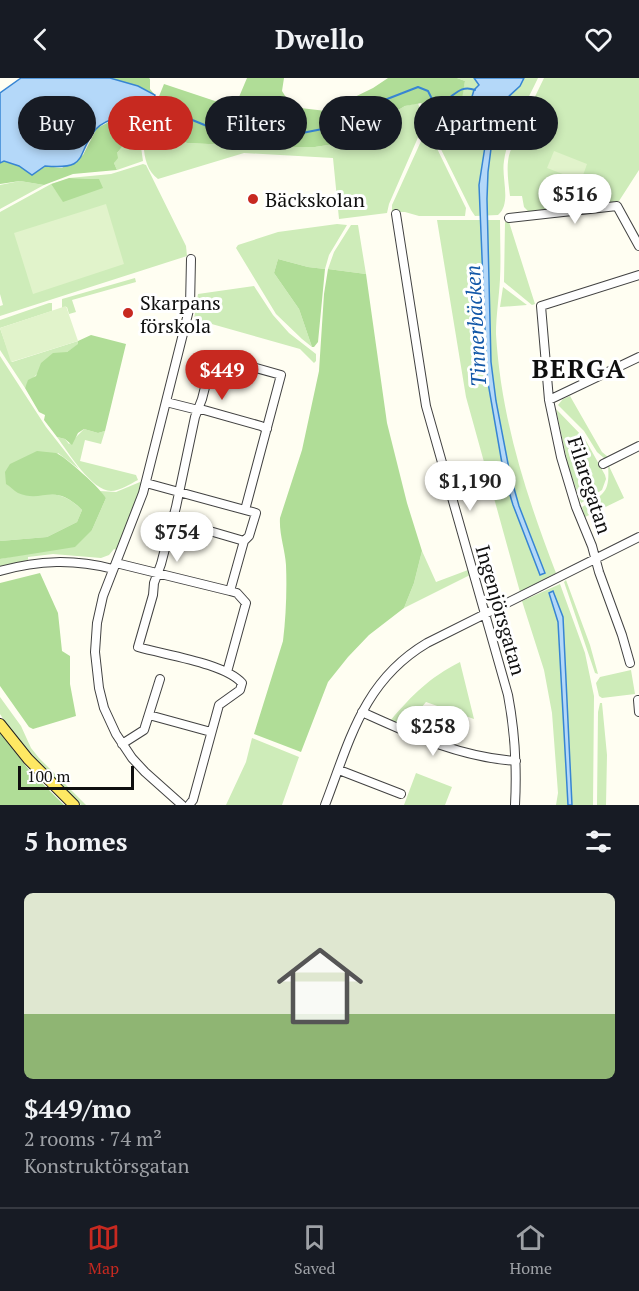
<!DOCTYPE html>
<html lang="en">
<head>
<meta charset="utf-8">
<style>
	body { margin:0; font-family:"PT Serif",serif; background:#20242c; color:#f1f3f6; height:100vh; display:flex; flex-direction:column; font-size:22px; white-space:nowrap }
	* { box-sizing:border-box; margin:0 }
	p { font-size:20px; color:#9ea1a6 }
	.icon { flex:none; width:33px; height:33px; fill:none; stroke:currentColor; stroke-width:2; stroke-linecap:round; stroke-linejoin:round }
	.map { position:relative; height:727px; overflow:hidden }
	.panel { display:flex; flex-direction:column; background:#171b24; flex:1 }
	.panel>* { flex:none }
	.top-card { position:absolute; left:18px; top:18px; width:603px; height:54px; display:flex; gap:12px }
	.scale { position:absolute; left:18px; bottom:15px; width:116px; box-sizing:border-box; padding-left:6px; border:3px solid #0f0f0f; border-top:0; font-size:16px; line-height:21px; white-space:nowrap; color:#0f0f0f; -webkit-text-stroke:4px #fff; paint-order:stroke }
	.price { position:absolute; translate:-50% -51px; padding:0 14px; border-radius:21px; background:#fff; color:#222; font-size:20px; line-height:39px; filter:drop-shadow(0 2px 3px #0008) }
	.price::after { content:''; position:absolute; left:50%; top:36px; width:18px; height:14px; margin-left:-9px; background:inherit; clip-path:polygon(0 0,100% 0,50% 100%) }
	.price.current { background:#c72920; color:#fff }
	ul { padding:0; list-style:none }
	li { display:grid; align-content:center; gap:12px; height:318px; padding:0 24px }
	li span { display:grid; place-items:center; height:186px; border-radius:9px; color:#555 }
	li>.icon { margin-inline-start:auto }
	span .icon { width:108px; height:108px; fill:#fffc; stroke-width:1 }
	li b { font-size:26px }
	h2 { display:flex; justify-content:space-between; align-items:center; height:72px; padding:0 24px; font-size:26px }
	.chip { padding:0 21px; border-radius:27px; background:#171b24; box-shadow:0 3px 9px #0003; font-size:21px; line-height:54px }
	.chip.current { background:#c72920; color:#fff }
	header { display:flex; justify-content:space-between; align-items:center; height:78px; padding:0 24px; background:#171b24; font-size:27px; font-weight:800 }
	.dock { display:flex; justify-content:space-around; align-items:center; height:84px; border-top:2px solid #363941; background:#171b24; font-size:16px; color:#9ea1a6 }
	.dock a { display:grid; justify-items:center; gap:3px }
	.dock .current { color:#c72920 }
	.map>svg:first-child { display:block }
</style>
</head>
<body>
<header><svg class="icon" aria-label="back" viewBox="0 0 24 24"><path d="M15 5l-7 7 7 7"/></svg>Dwello<svg class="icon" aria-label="heart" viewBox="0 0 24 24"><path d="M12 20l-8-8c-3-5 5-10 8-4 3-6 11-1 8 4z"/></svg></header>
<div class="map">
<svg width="639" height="727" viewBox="0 0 639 727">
	<rect width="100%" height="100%" fill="#fffef2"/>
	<path fill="#ceecb9" d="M457,0H538C526,26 508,54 504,83C501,100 512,125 498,137L475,138L471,132L428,45L421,25L427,24L459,34L465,3Z
		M544,0H639V92L619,123L530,135L524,129L522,118H510C508,101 504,78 515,65L513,64Z
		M418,25L424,43L423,48L389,126L387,135L339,141L333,80L244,75L158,101C143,90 141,65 147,48L187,65L275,69H315L341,65L405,28Z
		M141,38L146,41L140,62L143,83L117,92L114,85L117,75L132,57L134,41Z
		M427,50L466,130L465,138H419L405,134H392V127Z
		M143,86L146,87L186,168L187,178L0,238V228L3,227L0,216V134L51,106L63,123L100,106L98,101L69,100L111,96Z
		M20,103L44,107L0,131V107Z
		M437,142H500C500,162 501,182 500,201C499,220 496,238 496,256C501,340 526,417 556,495L520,514L466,319Z
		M505,144H509L535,226L532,227L504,204Z
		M337,146L347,147L329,177L325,191L308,189L278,181L274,195L299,231L312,269L302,261L276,236L236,170L238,167L278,154Z
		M351,147H358L366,196L328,191L334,174Z
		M135,200L136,204L72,222L76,234L69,236L67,229L62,230V221Z
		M254,208L273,237L289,255L316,276V283L314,285L300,271L194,241L198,216Z
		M503,209L527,227L500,229Z
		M49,225H52V233L0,250L12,284L78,263L79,266L40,292C35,300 29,302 25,310L0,272V242Z
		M0,278L46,349L79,391L58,375L32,417C55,415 64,415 82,432L77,444L47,459L0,463Z
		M570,318L602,374L608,379L605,381L597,374L584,353L558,327L563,321Z
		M556,331L585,361L605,397L606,401L602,412L581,425L568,387Z
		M84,351L98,355L105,353L101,366L85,362L80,383L136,397L138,402C130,406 120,413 111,413C92,413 68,374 57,359L65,361L69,366Z
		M608,386L624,420L585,439L582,429C605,416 610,414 608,386Z
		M140,404L142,406L117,472L114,471L109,477L101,480L53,476L28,479V482L0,490V481L24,476L92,452L106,420L100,413L116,414Z
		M422,473L436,504L468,492L470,497L404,530L414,505Z
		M566,502L590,567L598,596L595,595L564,504Z
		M560,506L585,575L594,618L593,727H556L558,715L552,635L544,592L522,523Z
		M460,584L474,641L426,624L416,636L409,651L390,643C413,616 429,600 460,584Z
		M631,592L635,616L602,620L599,618L596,605L600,599Z
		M0,619L21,648L31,670L39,680L86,727H81L48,695L7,647L0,636Z
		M600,625H602L607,677L606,727H597L598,634Z
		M252,660L299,679L282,727H226L246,684Z
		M416,695L452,709L445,727H404Z"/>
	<path fill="#b0dd97" d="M110,0H149L150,1V11L155,17L138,8Z
		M247,0H284L282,13L292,29L326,33L373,10L388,0H457L465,3L460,34L427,24L405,28L341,65L315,69H275L187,65L147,48L164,6L215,23L239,19Z
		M131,33L149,34L146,41L141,38L134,41L132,57L117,75L118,80L114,85L117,92L73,96L44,107L20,103L0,106V85L3,83L19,88L32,97L45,88L62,90L83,77L97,50Z
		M69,100L99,101L103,110L63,124L51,106Z
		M278,181L308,189L325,191L318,264L314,269H312L299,231L274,195Z
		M328,191L366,196L387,345L407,425L422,473L414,505L404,530L369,557L348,579L328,604L301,674L254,656L283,563C286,538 287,512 286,487C285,471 279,456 280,440L302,372L319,293L324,216Z
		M91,257L126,266L105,353L98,355L84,351L78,355L72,367L65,361L57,359L44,342L45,337L39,334L25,310L28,302L36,298L41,285L53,275L67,274L78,266V263Z
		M37,373C43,374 50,374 56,375C65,378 102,412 106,420L92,452L75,469L0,481V463L47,459L77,444L82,432C53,403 43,426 18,415C14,413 10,408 6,406L5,394L10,386Z
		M40,495L58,535L62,573L70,578V606L76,638L33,651L29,649L0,608V505Z
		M0,655L29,692L64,727H0Z"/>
	<path fill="#e1f3cb" d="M554,73L587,86L581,103L547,90Z
		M106,126L124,186L33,216L14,155Z
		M66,228L78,263L11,284L0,250Z"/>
	<path fill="#b4d8f9" stroke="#3785d3" stroke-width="1.5" d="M21,0H110L138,8L155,17L149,34C136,32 105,41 96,51C75,77 90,92 45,88L32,97L19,88L4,83L0,85V15Z
		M474,0H524L520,8L506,21L499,38L492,63L488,94L487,121L491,284L496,323L510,396L519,428L545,495L540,497L513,427L504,397L487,299L479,107L486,62C479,51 468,53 465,42L474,12L479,7Z
		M553,513L563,539L572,727H568L558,544L549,515Z"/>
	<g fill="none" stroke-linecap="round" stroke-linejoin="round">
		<path stroke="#3785d3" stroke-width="2" d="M149,27L163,30L207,48L243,47L302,55L343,47L361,39L382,23L418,9L428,13L433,23C451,29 455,4 475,12"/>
		<defs>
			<path id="minor" d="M396,136L426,328L508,617C515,654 517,690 515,727
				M509,140L617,128L639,168
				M549,322L639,279
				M166,324L198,332H204L261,348L267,351
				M603,386L639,368
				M146,405L245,432
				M172,442L244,463
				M116,485L230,513
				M0,493C39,482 74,481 113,491
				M630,585L622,557L599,494L592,468L576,429L561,379L549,322L541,228L639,197
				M638,622L639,634
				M362,634C413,657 459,679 516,683
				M149,637L211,654
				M122,666L144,652L160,601
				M339,692L401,716
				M182,727L145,694L132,680L116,656L104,630L99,610L95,574L97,545L103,518L143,415L190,228L191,181
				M189,727L193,722L219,627L240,612L242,605C224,585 165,577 138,569L153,517L154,505L161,486L176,429L195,339L202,321L213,278L281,297L245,432L256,435L249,458L244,463L230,513L237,515L246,525L227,594
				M325,727C350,662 363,603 427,565L639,459"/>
			<path id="major" d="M0,646L28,681L74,727"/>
		</defs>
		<use href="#minor" stroke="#424242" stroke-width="10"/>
		<use href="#major" stroke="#202020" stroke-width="12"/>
		<use href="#minor" stroke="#fff" stroke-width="8"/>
		<use href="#major" stroke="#fee863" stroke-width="10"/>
	</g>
	<g fill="#c72920" stroke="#fff" stroke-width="2">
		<circle cx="253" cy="121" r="6"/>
		<circle cx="128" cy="235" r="6"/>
	</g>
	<g text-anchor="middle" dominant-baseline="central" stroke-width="6" stroke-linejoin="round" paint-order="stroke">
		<g font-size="20" fill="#0f0f0f" stroke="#fff" text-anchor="start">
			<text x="265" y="121">Bäckskolan</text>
			<text x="140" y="224">Skarpans<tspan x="140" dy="23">förskola</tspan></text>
		</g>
		<g font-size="20" fill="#0f0f0f" stroke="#fff">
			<text transform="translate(590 407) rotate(72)">Filaregatan</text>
			<text transform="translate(501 532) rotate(74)">Ingenjörsgatan</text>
		</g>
		<g font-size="21" font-style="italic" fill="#1257a8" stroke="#fff">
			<text transform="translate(475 248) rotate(-93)">Tinnerbäcken</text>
		</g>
		<g font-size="26" font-weight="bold" letter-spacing="1.5" fill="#0f0f0f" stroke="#fff">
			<text x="579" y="290">BERGA</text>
		</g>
	</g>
</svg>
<div class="scale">100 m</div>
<b class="price" style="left:575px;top:147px">$516</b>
<b class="price current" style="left:222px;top:323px">$449</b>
<b class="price" style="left:470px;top:434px">$1,190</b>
<b class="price" style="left:177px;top:485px">$754</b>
<b class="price" style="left:433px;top:679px">$258</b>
<div class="top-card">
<a class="chip">Buy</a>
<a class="chip current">Rent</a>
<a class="chip">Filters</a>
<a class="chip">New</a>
<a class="chip">Apartment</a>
</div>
</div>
<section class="panel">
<h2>5 homes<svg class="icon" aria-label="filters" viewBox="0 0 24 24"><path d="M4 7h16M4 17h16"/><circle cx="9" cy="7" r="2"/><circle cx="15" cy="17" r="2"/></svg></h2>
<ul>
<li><span style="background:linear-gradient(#dfe7d0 65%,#8fb573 0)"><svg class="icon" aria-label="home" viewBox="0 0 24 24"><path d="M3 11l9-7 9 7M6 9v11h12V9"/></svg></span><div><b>$449/mo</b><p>2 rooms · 74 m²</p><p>Konstruktörsgatan</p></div></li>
</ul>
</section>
<nav class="dock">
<a class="current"><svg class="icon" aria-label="map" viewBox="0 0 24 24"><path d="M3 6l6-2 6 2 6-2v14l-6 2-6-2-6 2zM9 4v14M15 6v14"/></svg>Map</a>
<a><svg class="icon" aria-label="saved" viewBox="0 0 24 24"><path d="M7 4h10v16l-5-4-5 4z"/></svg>Saved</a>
<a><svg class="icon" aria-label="home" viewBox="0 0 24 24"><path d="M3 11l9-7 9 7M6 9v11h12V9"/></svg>Home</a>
</nav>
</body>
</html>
